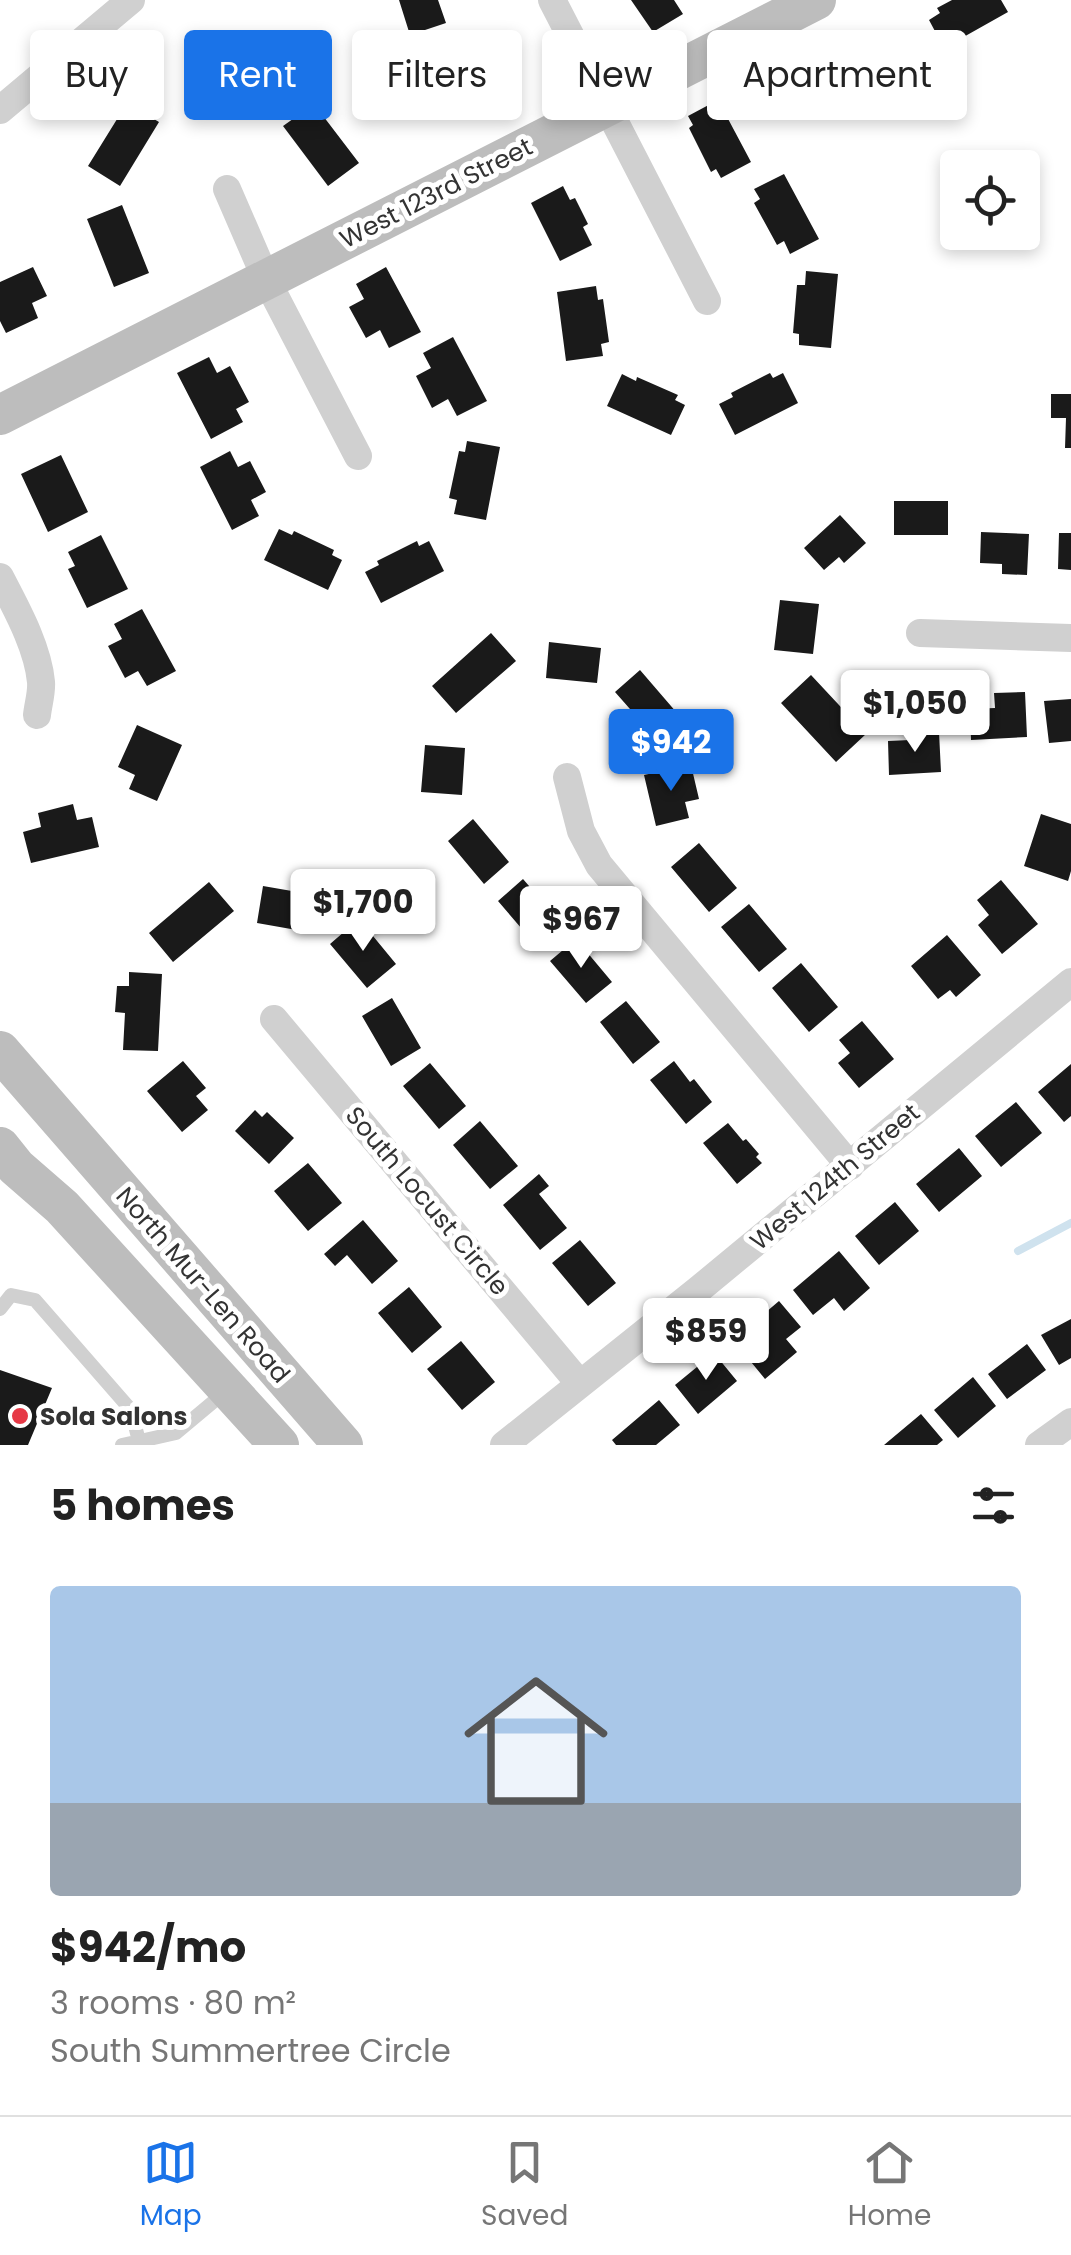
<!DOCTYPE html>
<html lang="en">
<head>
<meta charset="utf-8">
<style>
	body { margin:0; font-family:Poppins,sans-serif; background:#f6f6f6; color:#222; height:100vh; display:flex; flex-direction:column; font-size:38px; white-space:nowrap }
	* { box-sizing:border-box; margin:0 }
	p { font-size:32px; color:#767676 }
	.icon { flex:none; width:55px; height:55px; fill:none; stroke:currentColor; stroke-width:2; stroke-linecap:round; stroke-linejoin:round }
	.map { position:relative; height:1445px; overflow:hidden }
	.side { display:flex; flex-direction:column; background:#fff; flex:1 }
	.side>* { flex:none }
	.guide { position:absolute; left:30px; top:30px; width:1012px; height:90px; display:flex; gap:20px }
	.fabs { position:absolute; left:940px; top:150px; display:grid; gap:20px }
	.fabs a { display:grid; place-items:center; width:100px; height:100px; border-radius:10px; background:#fff; box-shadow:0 5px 15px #0003; font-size:50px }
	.price { position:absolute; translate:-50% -85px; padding:0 22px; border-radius:10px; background:#fff; color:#222; font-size:32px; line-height:65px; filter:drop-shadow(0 2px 5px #0008) }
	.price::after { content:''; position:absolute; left:50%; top:60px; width:30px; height:22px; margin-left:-15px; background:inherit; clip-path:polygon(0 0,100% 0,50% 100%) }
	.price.active { background:#1a73e8; color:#fff }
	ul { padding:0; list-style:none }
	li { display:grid; align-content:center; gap:20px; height:530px; padding:0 50px }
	li span { display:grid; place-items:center; height:310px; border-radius:10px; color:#555 }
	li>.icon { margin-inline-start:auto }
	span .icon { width:180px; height:180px; fill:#fffc; stroke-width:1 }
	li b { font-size:42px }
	h2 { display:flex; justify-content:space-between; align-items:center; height:120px; padding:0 50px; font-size:42px }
	.chip { padding:0 35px; border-radius:10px; background:#fff; box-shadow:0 5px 15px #0003; font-size:35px; line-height:90px }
	.chip.active { background:#1a73e8; color:#fff }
	.dock { display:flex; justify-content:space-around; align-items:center; height:140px; border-top:2px solid #e0e0e0; background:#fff; font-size:28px; color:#767676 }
	.dock a { display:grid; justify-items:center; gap:5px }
	.dock .active { color:#1a73e8 }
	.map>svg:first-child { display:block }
</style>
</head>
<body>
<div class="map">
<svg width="1071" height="1445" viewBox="0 0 1071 1445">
	<rect width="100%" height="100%" fill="#fff"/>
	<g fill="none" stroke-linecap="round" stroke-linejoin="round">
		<path stroke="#cfe2ee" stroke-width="8" d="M1018,1251L1071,1223"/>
	</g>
	<path fill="#1a1a1a" d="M399,0H438L446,23L410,35Z
		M631,0H674L683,14L653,32Z
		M952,0H1001L1008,12L944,48L929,20L940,13L937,8Z
		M891,32L910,66L856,96L837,62Z
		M478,35L512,100L480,117L445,52Z
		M258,69L259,105L185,108L184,71Z
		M718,100L751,162L721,178L716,169L711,172L689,128L693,125L688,116Z
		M127,103L159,122L120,186L88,166Z
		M314,104L359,163L328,186L283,126Z
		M784,174L819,239L790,254L784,241L777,245L754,203L760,199L754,189Z
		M563,186L570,200L575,198L588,224L583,227L592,245L560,261L531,203Z
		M122,205L149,273L114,287L87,219Z
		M33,267L47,296L32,303L38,318L6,333L0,321V282Z
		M386,267L421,332L389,348L380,330L366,338L349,307L364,299L356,284Z
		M806,271L838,274L831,348L799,345V334L793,333L797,285H805Z
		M596,286L598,300L603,299L609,342L601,344L603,356L566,361L557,292Z
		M453,337L487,401L457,416L448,399L432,408L416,376L431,368L423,353Z
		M209,357L217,373L230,366L249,402L236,409L243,422L211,439L177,373Z
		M770,373L773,378L783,373L798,403L735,435L719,404L733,397L731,393Z
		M622,374L636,381L637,377L678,395L675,400L685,405L671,435L607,406Z
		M1051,394H1071V448H1065L1066,418H1051Z
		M467,441L500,447L486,520L454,514L457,500L449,498L459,451L465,452Z
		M230,451L238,467L250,461L266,492L251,500L259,516L232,530L200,467Z
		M61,455L88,512L48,532L21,474Z
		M894,501H948V535H894Z
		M840,515L866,543L844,563L839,557L824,570L804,548Z
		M279,529L292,535L294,531L334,550L332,555L342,560L328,590L264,560Z
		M981,532L1029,534L1027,575L1002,574V564L980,563Z
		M1059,533H1071V570L1058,569Z
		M101,535L128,589L87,608L68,569L75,566L68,552Z
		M417,541L419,546L429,541L444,571L381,603L365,572L379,565L377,561Z
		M780,600L819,604L813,654L774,650Z
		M142,609L176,671L147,686L138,671L125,678L108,646L122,639L114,624Z
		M491,633L516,661L456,713L432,686Z
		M549,642L601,648L597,683L546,678Z
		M640,670L677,713L652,734L615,692Z
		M811,675L866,734L836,762L781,703Z
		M1025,692L1027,737L971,740L970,709L995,708L994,693Z
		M1071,699V741L1049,743L1044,701Z
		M137,725L182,745L157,801L129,789L135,775L118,767Z
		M939,732L941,772L889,775L888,741L910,740V734Z
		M425,745L465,748L462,795L421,792Z
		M691,765L699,799L685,802L689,818L656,826L644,775Z
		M73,804L77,820L92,817L99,847L31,863L23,832L41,827L38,813Z
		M1041,814L1071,824V871L1068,881L1024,866Z
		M473,819L509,862L484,884L448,841Z
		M699,843L737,888L709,912L671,867Z
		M523,879L560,922L534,943L498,901Z
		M1001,880L1038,924L1002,954L978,925L989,915L977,900Z
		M209,882L234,911L173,962L149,933Z
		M263,886L315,895L308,932L257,923Z
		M749,904L787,949L759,972L721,927Z
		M359,919L396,964L367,988L330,944Z
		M947,935L981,975L956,997L950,990L938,999L911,966Z
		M576,939L612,982L586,1003L550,961Z
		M801,963L838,1007L809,1032L772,988Z
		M129,972L162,974L158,1051L123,1050L125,1013L115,1012L117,986H129Z
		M392,998L421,1048L391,1066L362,1016Z
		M626,1001L660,1042L633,1064L600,1022Z
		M862,1021L894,1059L859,1088L838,1063L850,1053L839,1040Z
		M183,1061L206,1088L196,1096L208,1110L182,1132L147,1091Z
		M674,1061L690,1082L694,1079L712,1102L686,1124L650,1080Z
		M430,1063L466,1106L439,1129L403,1086Z
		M1071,1064V1116L1064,1122L1038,1092Z
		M1016,1102L1042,1133L1001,1167L975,1136Z
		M255,1110L262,1117L267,1112L294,1138L269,1164L235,1131Z
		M480,1121L518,1166L490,1189L453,1145Z
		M728,1123L743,1141L746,1139L759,1154L756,1157L762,1163L737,1184L703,1143Z
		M959,1148L982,1176L939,1212L916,1184Z
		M308,1163L342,1203L308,1231L274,1191Z
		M539,1174L549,1186L539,1194L567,1228L540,1250L503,1205Z
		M895,1202L919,1231L879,1265L855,1236Z
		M363,1220L398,1261L372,1284L347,1255L335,1266L324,1254Z
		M580,1240L616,1283L588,1306L552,1263Z
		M839,1251L870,1288L844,1311L834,1298L813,1315L793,1290Z
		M409,1287L442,1327L412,1353L378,1313Z
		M779,1301L801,1327L786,1339L797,1352L765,1379L733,1340Z
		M1071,1319V1358L1059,1365L1041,1335Z
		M461,1341L495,1382L462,1410L427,1369Z
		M1027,1344L1046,1370L1007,1399L988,1374Z
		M714,1353L737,1381L698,1414L675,1385Z
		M0,1370L52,1388L28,1445H0Z
		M973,1377L996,1406L958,1438L934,1410Z
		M659,1400L680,1425L656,1445H616L612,1440Z
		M921,1414L943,1440L937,1445H884Z"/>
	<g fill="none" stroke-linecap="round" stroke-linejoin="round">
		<path stroke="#d0d0d0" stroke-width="14" d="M0,1309L11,1295L35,1300L131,1410L139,1441
			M122,1445L176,1433L225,1392"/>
		<path stroke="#d0d0d0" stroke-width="28" d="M552,0L707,301
			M0,110L131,0
			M227,189L266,279L358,456
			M0,577C16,608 38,647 41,682C42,692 38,705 37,715
			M920,633L1071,638
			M567,777L581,831L599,865L850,1166
			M274,1019L580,1384
			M504,1445L698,1290L1071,982
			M1039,1445L1071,1422"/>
		<path stroke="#bdbdbd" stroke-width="40" d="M0,415L816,0
			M0,1051L343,1445
			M0,1147L16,1167L62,1207L279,1445"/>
	</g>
	<circle fill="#e63946" stroke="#fff" stroke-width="4" cx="20" cy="1416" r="10"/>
	<g text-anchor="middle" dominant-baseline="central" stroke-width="10" stroke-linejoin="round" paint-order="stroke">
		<g font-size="25" fill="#333" stroke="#fff">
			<text transform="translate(436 193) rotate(-27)">West 123rd Street</text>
			<text transform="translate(835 1177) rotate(-40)">West 124th Street</text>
			<text transform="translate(427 1201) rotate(50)">South Locust Circle</text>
			<text transform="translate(203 1285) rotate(49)">North Mur-Len Road</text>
		</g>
		<g font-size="25" font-weight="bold" fill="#333" stroke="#fff" text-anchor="start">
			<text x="40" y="1416">Sola Salons</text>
		</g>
	</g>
</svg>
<div class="fabs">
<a><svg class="icon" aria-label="locate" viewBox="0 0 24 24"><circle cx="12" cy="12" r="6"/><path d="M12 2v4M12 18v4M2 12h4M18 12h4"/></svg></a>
</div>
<b class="price" style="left:915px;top:755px">$1,050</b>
<b class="price active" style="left:671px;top:794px">$942</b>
<b class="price" style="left:363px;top:954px">$1,700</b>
<b class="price" style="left:581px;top:971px">$967</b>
<b class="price" style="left:706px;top:1383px">$859</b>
<div class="guide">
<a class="chip">Buy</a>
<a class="chip active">Rent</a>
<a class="chip">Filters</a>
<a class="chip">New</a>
<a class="chip">Apartment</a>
</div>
</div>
<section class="side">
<h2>5 homes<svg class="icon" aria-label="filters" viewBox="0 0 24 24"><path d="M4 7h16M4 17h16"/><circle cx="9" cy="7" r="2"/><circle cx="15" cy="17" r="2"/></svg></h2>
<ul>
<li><span style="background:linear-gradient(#a9c7e8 70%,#9aa5b1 0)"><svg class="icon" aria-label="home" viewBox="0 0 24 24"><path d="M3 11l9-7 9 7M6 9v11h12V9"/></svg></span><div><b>$942/mo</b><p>3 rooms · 80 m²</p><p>South Summertree Circle</p></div></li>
</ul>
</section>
<nav class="dock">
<a class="active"><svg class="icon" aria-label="map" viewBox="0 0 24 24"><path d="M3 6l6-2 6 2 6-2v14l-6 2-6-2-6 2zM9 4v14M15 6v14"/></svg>Map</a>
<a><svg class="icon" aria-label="saved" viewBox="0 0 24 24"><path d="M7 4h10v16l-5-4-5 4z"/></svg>Saved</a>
<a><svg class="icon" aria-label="home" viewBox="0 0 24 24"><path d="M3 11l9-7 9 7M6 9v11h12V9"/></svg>Home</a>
</nav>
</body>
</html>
